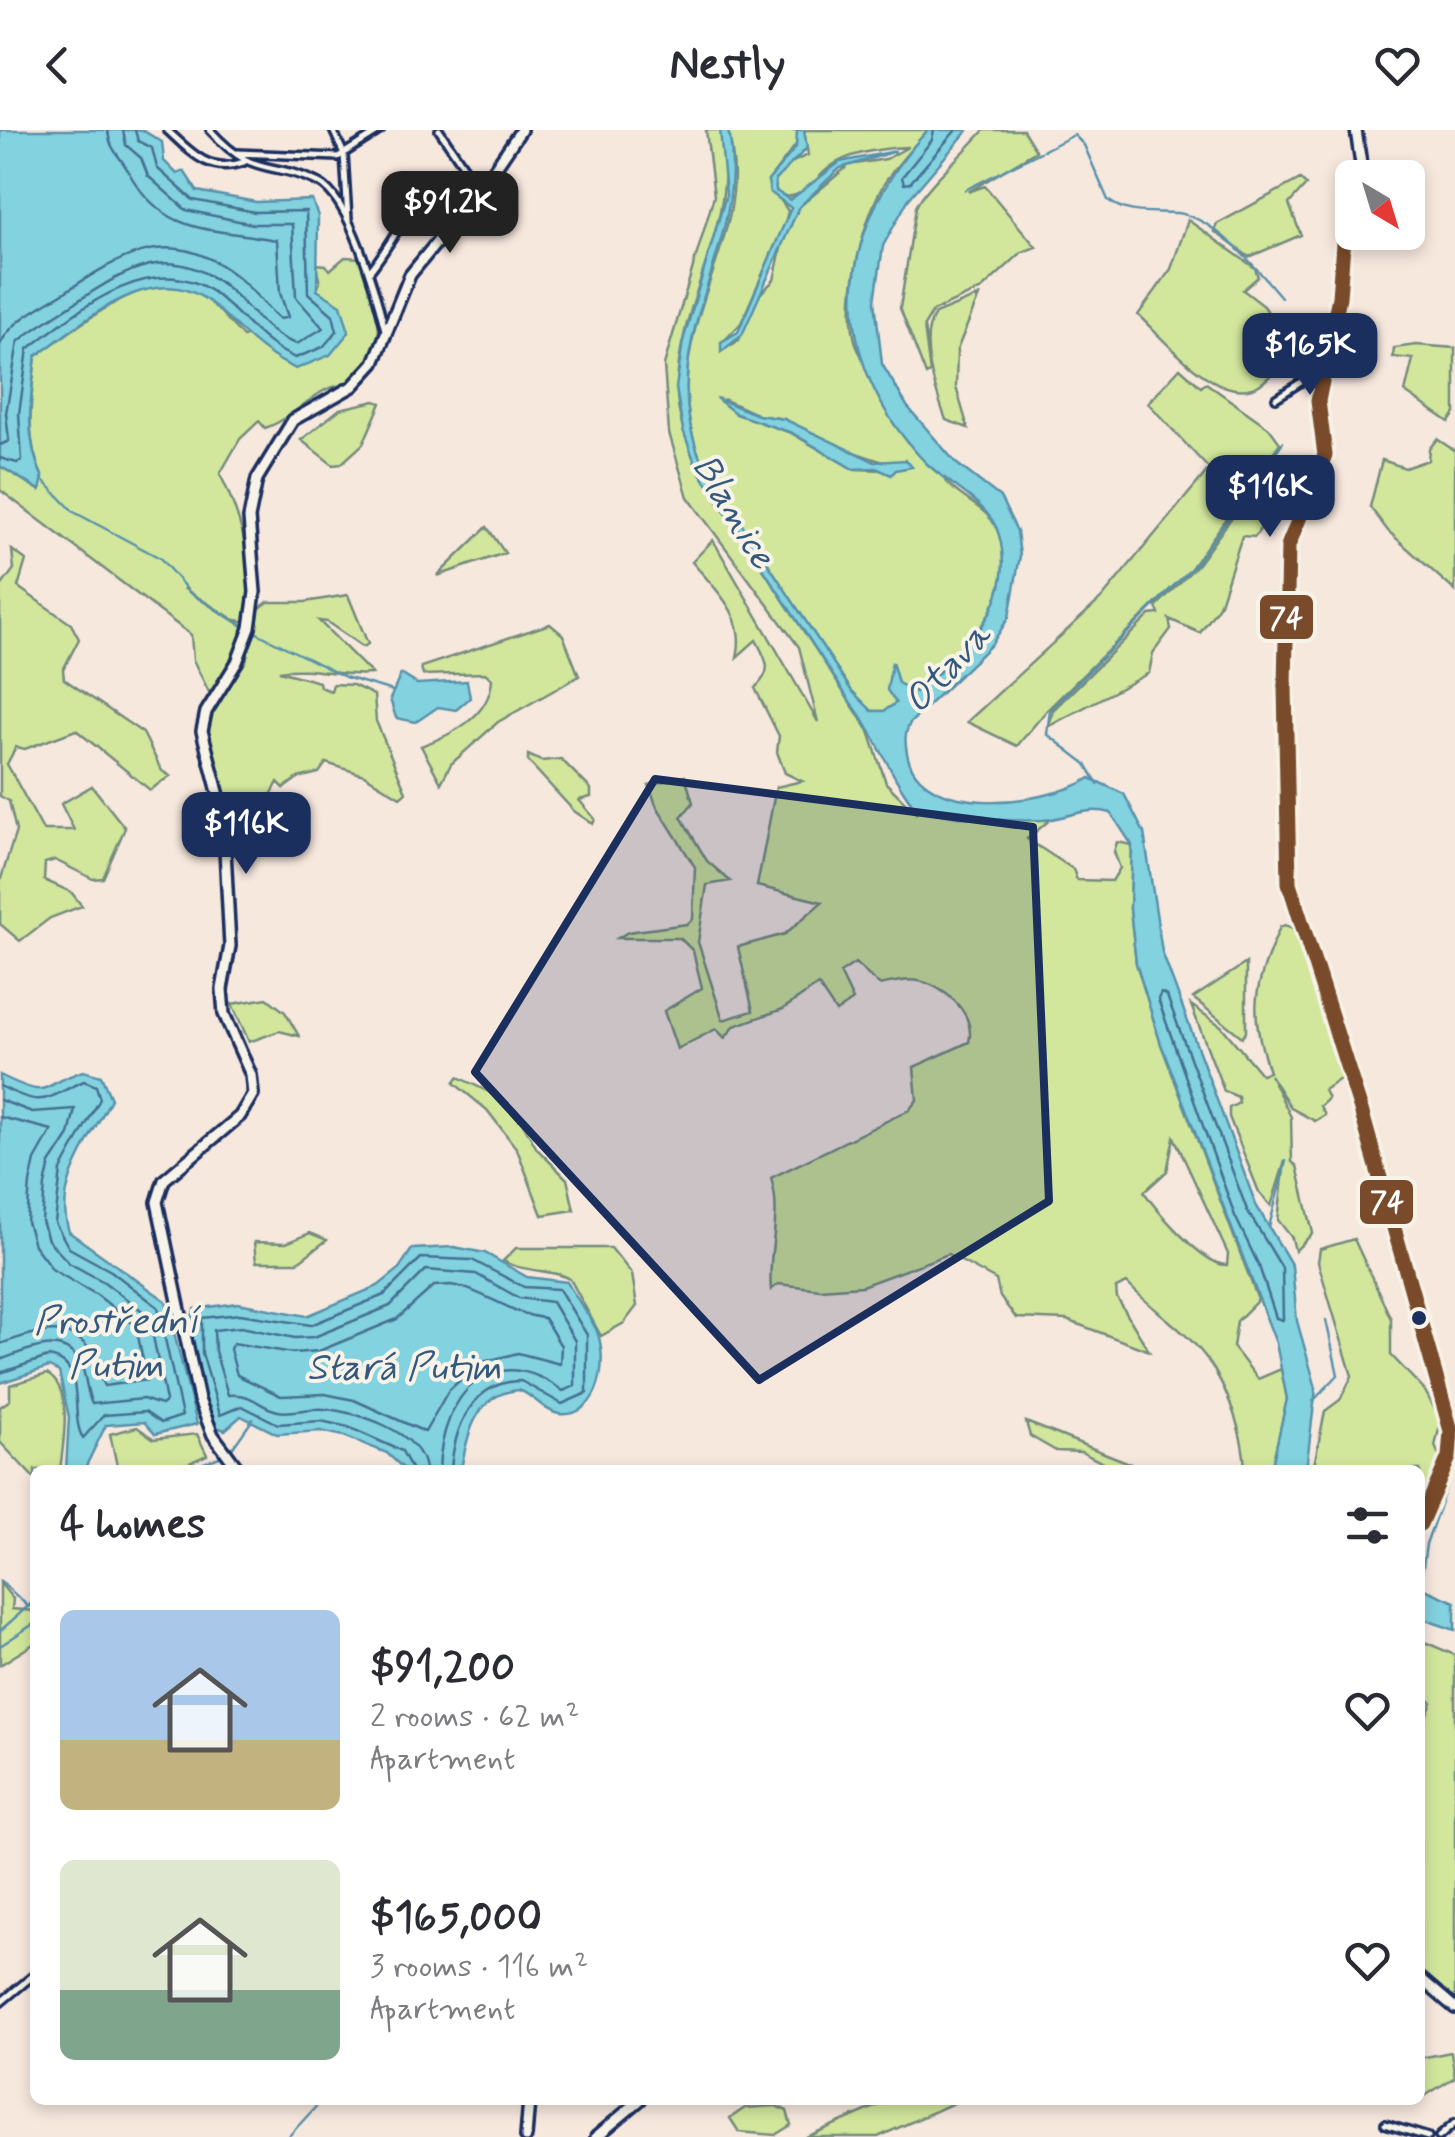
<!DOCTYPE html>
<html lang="en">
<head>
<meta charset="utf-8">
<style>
	body { margin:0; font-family:Mynerve,sans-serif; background:#f7f7f7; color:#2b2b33; height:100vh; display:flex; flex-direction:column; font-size:38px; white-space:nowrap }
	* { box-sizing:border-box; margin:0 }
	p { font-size:32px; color:#7c7c81 }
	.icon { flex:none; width:55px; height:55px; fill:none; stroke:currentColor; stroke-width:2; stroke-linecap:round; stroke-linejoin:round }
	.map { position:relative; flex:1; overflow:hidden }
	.details { position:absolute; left:30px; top:1335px; width:1395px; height:640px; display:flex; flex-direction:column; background:#fff; border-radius:15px; box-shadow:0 5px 15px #0003 }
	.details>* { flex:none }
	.needle { width:65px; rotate:142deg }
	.fabs { position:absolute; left:1335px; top:30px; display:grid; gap:20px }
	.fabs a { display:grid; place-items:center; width:90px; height:90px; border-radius:15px; background:#fff; box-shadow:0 5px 15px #0003; font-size:50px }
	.price { position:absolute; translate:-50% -85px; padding:0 22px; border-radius:20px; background:#1b2f5e; color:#fff; font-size:32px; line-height:65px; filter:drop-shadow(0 2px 5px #0008) }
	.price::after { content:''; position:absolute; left:50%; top:60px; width:30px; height:22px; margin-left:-15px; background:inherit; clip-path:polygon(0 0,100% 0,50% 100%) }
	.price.current { background:#222; color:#fff }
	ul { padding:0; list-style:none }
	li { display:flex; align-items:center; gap:30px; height:250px; padding:0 30px }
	li span { display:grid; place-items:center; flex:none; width:280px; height:200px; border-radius:15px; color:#555 }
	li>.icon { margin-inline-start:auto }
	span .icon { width:120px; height:120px; fill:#fffc; stroke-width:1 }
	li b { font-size:42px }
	h2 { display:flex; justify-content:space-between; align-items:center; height:120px; padding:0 30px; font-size:42px }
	header { display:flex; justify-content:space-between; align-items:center; height:130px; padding:0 30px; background:#fff; font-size:45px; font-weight:700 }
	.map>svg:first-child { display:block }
</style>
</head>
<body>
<header><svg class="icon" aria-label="back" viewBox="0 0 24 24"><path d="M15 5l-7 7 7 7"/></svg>Nestly<svg class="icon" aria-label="heart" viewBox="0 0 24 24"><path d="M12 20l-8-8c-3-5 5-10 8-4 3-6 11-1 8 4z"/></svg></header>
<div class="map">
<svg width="1455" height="2007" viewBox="0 0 1455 2007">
	<rect width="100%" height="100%" fill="#f7e8de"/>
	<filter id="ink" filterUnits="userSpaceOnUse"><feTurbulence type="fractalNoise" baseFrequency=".01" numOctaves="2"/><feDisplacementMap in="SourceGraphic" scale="20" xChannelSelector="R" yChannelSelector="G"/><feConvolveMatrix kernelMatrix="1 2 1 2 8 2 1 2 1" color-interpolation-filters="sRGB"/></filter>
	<g filter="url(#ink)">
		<path fill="#d2e79c" stroke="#768b7d" stroke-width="2.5" fill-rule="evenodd" d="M706,0H720L723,9C736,97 679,170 677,257C676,285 688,313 697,338L869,601L886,653L916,683L917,680L958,687L1051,689L1027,709L1073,739L1077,750L1112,751L1120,738L1114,722L1117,712L1132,715L1130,779L1136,833L1161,914L1258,1170L1237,1191L1233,1217L1258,1249L1281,1239L1287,1269L1271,1340H1245C1244,1305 1228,1258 1207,1229C1186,1200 1151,1179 1127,1153L1116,1158L1117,1168L1149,1221L1067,1190L1016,1188L1000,1167L996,1150L948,1124L862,1156L820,1159L778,1154L771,1160C767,1120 783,1088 771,1048L909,980L917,970L914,937L969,912C976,883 944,856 919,851C908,848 889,853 879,855L855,833L840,843L853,870L836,882L818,855L783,879L734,896L725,908L716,899L677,919L664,881L702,858L693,821L680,808H618L628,802L687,794L693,789L695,737L656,675L649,655L685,646L693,673L681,687L707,731L730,751L707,755L698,812L723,890L753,881L738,817L785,804L822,772L757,756L776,657L802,651L785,643L777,622L779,606L755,558C774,540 767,531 756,510L737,527C747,486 717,461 692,432L713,410L818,592L799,517L688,367L669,303L664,235L714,66ZM1174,1007L1228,1124L1227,1135C1204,1136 1157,1081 1144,1062L1167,1041Z
			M727,0H797L798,12L768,51L788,81L785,93L741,193L723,212L722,221L738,211L759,165L774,150L782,114L799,77L849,35L886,29L908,17C886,18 850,22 830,37C815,48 804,70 783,66L776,61L775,50L788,34L808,25L804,0H928C913,17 896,35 884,54C862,91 842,174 857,217C862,230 875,243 883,255C904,287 924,320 946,351C961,371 991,377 999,404C1020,473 961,525 914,562L898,553L892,532L897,573L884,581H871L851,560L703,335C645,203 763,113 727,0ZM723,269L758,285L784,289L841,318L884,332L883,340L853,339L791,303L736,284Z
			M984,0H1023L1036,21L968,62L985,56L1036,117L1022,122L982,159L933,181L924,196L930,243L926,245L900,178L916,77C926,55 965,23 984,0Z
			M1300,49L1306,55L1289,74L1301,105L1249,127L1214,101L1217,94Z
			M1188,90L1255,138L1258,147L1243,160L1264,176L1283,205L1262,221L1277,239C1270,246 1261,256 1252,258C1213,270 1166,211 1138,185L1171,139Z
			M345,127L361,128C377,170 395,217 353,249C343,257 335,255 325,260C305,271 287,291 265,298L259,291L240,309L220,344C242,389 256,441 247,492L231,489L183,458L244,496L243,509L211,566L193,530L191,505L0,360V336L39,360L43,348C24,309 31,269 36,226C73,201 144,139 190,159C211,168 228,191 243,207L333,173L317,160L320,152L315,134L326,135L330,140Z
			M979,166L957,220L956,257L968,298L946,290C936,262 917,210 935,184Z
			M1416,215L1455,218V283L1449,292L1405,262L1413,229L1393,227L1394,218Z
			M1180,238L1201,257L1206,253L1269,298L1280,313L1189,441L1047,580L1017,616L967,592L1101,469L1209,339L1148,273Z
			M375,271L381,273L363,314L341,334L333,335L301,310L340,279Z
			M1437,309L1455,321V461L1388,401L1370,377L1382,330L1405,338L1428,330L1429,319Z
			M1261,347L1279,359L1276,366L1280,368L1255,407L1242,406L1219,476L1200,503L1169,489L1171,499L1153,523L1149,543L1049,596L1053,580L1150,485L1159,484L1156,477L1198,434Z
			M487,397L505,423L437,446Z
			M12,420L26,430L18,457L71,494L79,509L63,540L64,549L143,603L162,641L170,646L150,660L76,600L25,619L16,617L7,634L43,700H74L61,674L92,656L125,698L103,748L93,749L55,730L45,733L44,750L71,762L82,776L50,788L20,811L0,794V752L16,701L9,671L0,666V458L14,439Z
			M348,465L368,514L363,517L327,492L319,491L372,544C340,547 311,536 279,541L319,552L320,557L331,561L333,554L353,555L374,565L376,591L406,662L400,667L364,645L326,633L319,643L298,648L284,658L278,652L254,697L236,718L230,710L207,597L215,576L246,531L256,481L268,472H305Z
			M550,494L563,505L579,546L498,592L451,634L441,653L421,616C451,605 490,587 492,549L485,543L423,545L421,537Z
			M528,625L541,631L561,629L591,659V667L579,670L595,689L593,694L574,681L528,631Z
			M1285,795L1293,798L1302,815L1346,945L1324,960L1328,969L1320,976L1325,985L1315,991L1291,978L1270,945L1291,987L1292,1032L1297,1036L1313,1103L1295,1121L1292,1108L1278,1090L1285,1031L1271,1076L1259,1062L1229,987V978L1239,973L1238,967L1224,961L1191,875L1221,896L1261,944L1269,942C1248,876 1254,859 1280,797Z
			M1246,833V902L1242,907L1193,868Z
			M267,868L285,882L299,906L279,901L249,912L232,874Z
			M458,947L499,967L524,995L537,1019L567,1049L574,1080L542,1085L517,1019L487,980L454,953Z
			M310,1103L327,1110L298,1132H256L254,1112L286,1113Z
			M1354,1109L1391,1189V1225L1425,1261L1441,1291L1435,1316L1441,1330L1420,1369V1340H1313L1325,1281L1340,1270L1352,1246L1318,1132L1320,1119Z
			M516,1118H611L632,1144L637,1176L624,1193L601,1206L570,1149C554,1139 525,1143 503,1131Z
			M47,1244C74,1258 63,1315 60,1340H35V1349L0,1312V1277L10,1270V1255Z
			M1026,1292L1147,1340H1117L1081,1322L1056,1321L1030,1306Z
			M137,1297L154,1309L197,1304L207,1325L174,1340H118L110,1304Z
			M0,1453L13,1469L12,1479L35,1481V1513L0,1535Z
			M1420,1510L1455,1525V1872L1420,1840V1585L1426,1586L1432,1572L1420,1565Z
			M1451,1922L1455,1947L1420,1969V1928Z
			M891,1970H960L878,2007H806Z
			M776,1976L787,1981L791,1995L775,2005L739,2002L730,1988L745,1978Z"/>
		<path fill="#83d2df" stroke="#5991ab" stroke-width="2.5" d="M0,0H142L162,12L164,31L177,44L184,41L197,61L256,72L312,70L318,86L317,160L341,175L349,202L330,225L296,239C260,223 241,199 212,174C154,126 85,192 36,226C30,269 24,309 43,348L40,360L0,336Z
			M720,0H727L730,7C747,128 649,213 703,335L851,560L872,581H884L896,573L887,560L892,532L898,553L915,562C963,525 1018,474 999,405C991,374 947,354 925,332C826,228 832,103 928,0H968L908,70L883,116L875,171L882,234L907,276L956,333L1000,367L1017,401L1020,426L1009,487L992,514L910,593C904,605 905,611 907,623C918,691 1048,675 1090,648L1124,664L1144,703L1162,822L1256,1075L1292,1136L1297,1191L1316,1258L1306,1340H1271L1287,1269L1276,1213L1161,914L1136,833L1130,779L1132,715L1111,683C1085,676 1069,688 1043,690C1000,692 959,687 917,680C889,646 878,606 851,573L697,338L683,300L676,258L683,211L726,65Z
			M797,0H804L807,18L775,50L776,61L790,70L840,32L896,21L840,38L799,77L742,205L721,222V212L738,202L791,78L770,62L768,51L796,17Z
			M716,268L758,285L784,289L875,332L906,330L912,337L896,340L891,345L876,338L853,339L792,303L736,284Z
			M401,544L417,554L467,551L470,568L456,580L438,577L416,592L396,588L390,569Z
			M83,941L101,946L111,969C91,1009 53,1054 69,1102L166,1171L197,1294L155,1304L144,1292L106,1295L84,1340H66L69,1287L59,1242L49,1237L0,1253V945C53,971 37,956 83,941Z
			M454,1117L485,1123L527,1147L567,1152C576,1168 588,1183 596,1199C609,1228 601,1289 559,1284C545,1282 533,1265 519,1260C476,1263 467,1304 461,1340H405L387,1323L344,1306L321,1301L277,1304L241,1286L225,1300L213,1296C201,1266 180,1210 195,1179L238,1173L307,1186L378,1156L398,1140L412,1119Z
			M1420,1457L1455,1472V1500L1420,1488Z"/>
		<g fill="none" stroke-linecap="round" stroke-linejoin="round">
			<path stroke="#457092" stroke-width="2.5" d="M934,0L932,10L902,47L904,54L910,53L956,0
				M0,215C11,190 43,176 65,162C124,123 172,95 235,145C252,158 264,176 280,189L288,187L280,163L277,110C213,98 164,107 128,41C120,25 109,20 108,0
				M0,315L9,311L6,283L18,212C33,198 53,188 70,176C123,142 167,110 225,156C250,176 265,204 297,214L323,198L296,167L292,94H253L186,80L148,46L141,28L126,15L123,0
				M0,328L17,333L22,330L19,284L28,219C79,179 156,116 218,166C245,188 261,213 295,228L323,217L337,201L333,185L308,163L306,81L255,82L193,70L157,38L152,18L138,11L135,0
				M1161,863L1167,866L1247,1080L1282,1138L1283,1190L1276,1188L1259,1136L1235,1086L1158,869Z
				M0,956C46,979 43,969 84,951L96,956L100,969L61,1040L55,1093L69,1118L111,1141L158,1177L182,1286L161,1293L145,1282L104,1285L83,1308C68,1285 89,1232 48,1227L0,1243
				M0,970L32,982L75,979L69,1005L50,1034L45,1055L42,1091L48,1110L69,1133L104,1152L149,1186L166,1271L161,1275L143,1269L92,1274C86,1262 87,1247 81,1235C64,1200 26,1221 0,1230
				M0,987L52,1000L35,1030L30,1053L27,1092L34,1115L53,1140L97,1165L136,1196L147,1250L104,1256C99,1247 99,1235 94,1226C71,1187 33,1203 0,1214
				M451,1155C484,1160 509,1184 544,1188L561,1216L560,1234L518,1223L479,1233L448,1261L425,1302L354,1270L325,1264L281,1266L237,1245L230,1219L233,1213L293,1223L319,1221L397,1189L434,1156Z
				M412,1340L402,1321L348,1297L321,1291L278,1294L242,1276L220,1285L202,1223V1188L240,1184L311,1195L384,1165L421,1128L472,1130L524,1157L559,1159L587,1205V1263L562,1274L521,1251C472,1251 454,1298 451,1340
				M425,1340C422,1301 357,1282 325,1279C310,1277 292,1284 278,1281C256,1276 255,1263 228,1265L215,1221L214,1200L241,1197L295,1208L314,1207L390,1176L426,1140L476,1144L519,1168L552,1172L575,1211V1256L563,1261C491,1208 442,1264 439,1340"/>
			<path stroke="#5991ab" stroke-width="2.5" d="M965,60L1074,5L1084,15L1108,70C1128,86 1153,81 1177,83C1215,87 1258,140 1281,167
				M41,348L74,382L160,428L190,463L246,498
				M253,501L345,547L393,561
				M1098,654L1086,634L1047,604L1050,580L1194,436L1283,312
				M1269,1097L1286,1031
				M1313,1271L1338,1245L1326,1190
				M229,1323L253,1289
				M186,1340L222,1326
				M0,1451L29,1477
				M1420,1459L1426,1414L1455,1333
				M0,1501L35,1470
				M0,1516L35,1493
				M288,2007L322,1970"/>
			<defs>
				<path id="street" d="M167,0C192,23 209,44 244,32
					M210,0C255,50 271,29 319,53C350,68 377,167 385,200
					M333,0L344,24L348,89
					M439,0L480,60
					M237,23L338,27L381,0
					M370,141C404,98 410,59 469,50
					M1276,268L1325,237
					M0,1873L35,1844
					M1385,1994L1428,2007
					M1439,2007L1455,1993"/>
				<path id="secondary" d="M1356,0L1363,48
					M1352,86L1343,114L1339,167L1318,271L1325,325L1288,416L1285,556L1289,753L1361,980L1451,1301L1449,1327L1420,1394
					M239,1340L213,1305L199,1270L157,1072L164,1050L240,986L253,964L251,945L224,884L222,859L230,816L223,681L202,601L206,582L237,532L250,498L255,462L249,388L257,349L293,290L353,256L374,233L410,145L483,56L521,0
					M1420,1848L1455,1878
					M526,2007L529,1970
					M596,2007L640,1970"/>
			</defs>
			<use href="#street" stroke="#1b2f5e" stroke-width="12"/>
			<use href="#secondary" stroke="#1b2f5e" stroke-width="16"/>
			<use href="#street" stroke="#f7f3e8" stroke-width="5"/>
			<use href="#secondary" stroke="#f7f3e8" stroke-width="9"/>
			<defs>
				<path id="bus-1" d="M1352,86L1343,114L1339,167L1318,271L1325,325L1288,416L1285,556L1289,753L1361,980L1451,1301L1449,1327L1420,1394"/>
			</defs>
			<use href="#bus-1" stroke="#f7f3e8" stroke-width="22"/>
			<use href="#bus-1" stroke="#7a4b2a" stroke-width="15"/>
		</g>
	</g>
	<path fill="#1b2f5e" fill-opacity="0.2" stroke="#1b2f5e" stroke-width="8" stroke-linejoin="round" d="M655,649L1033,697L1049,1071L759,1250L475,942Z"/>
	<circle fill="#1b2f5e" stroke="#f7f3e8" stroke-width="4" cx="1419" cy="1188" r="9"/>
	<g text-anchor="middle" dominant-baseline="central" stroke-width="8" stroke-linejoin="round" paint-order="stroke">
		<g font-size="38" font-style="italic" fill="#35587e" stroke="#f7f3e8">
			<text transform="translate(733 382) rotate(59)">Blanice</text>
			<text transform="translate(948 539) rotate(-47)">Otava</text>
			<text x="116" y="1192">Prostřední<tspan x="116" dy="44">Putim</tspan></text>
			<text x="404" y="1238">Stará Putim</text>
		</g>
	</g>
	<g stroke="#f7f3e8" stroke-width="4">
		<rect x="1258" y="463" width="57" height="48" rx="10" fill="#7a4b2a"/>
		<rect x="1358" y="1048" width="57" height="48" rx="10" fill="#7a4b2a"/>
	</g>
	<g font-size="28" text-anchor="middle" font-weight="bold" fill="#fff">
		<text x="1286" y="497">74</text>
		<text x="1387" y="1081">74</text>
	</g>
</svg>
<div class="fabs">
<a><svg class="needle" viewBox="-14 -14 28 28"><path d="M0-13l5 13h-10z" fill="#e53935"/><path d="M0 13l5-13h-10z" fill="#7c7c81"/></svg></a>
</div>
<b class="price current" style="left:450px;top:126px">$91.2K</b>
<b class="price" style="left:1310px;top:268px">$165K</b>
<b class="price" style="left:1270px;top:410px">$116K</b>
<b class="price" style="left:246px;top:747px">$116K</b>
<section class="details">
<h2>4 homes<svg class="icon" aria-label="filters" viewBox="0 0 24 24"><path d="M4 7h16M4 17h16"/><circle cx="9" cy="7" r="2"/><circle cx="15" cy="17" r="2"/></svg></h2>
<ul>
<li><span style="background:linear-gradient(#a9c7e8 65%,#c2b280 0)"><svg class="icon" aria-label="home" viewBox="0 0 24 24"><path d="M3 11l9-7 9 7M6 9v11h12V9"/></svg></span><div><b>$91,200</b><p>2 rooms · 62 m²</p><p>Apartment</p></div><svg class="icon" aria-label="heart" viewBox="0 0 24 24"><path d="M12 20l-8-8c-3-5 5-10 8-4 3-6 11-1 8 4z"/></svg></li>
<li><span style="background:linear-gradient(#dfe7d0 65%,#7fa58c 0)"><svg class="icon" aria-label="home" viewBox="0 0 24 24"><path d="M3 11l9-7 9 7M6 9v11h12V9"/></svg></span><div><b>$165,000</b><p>3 rooms · 116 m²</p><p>Apartment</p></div><svg class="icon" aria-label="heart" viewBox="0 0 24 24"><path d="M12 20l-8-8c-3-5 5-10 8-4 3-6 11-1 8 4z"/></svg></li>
</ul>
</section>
</div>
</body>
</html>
